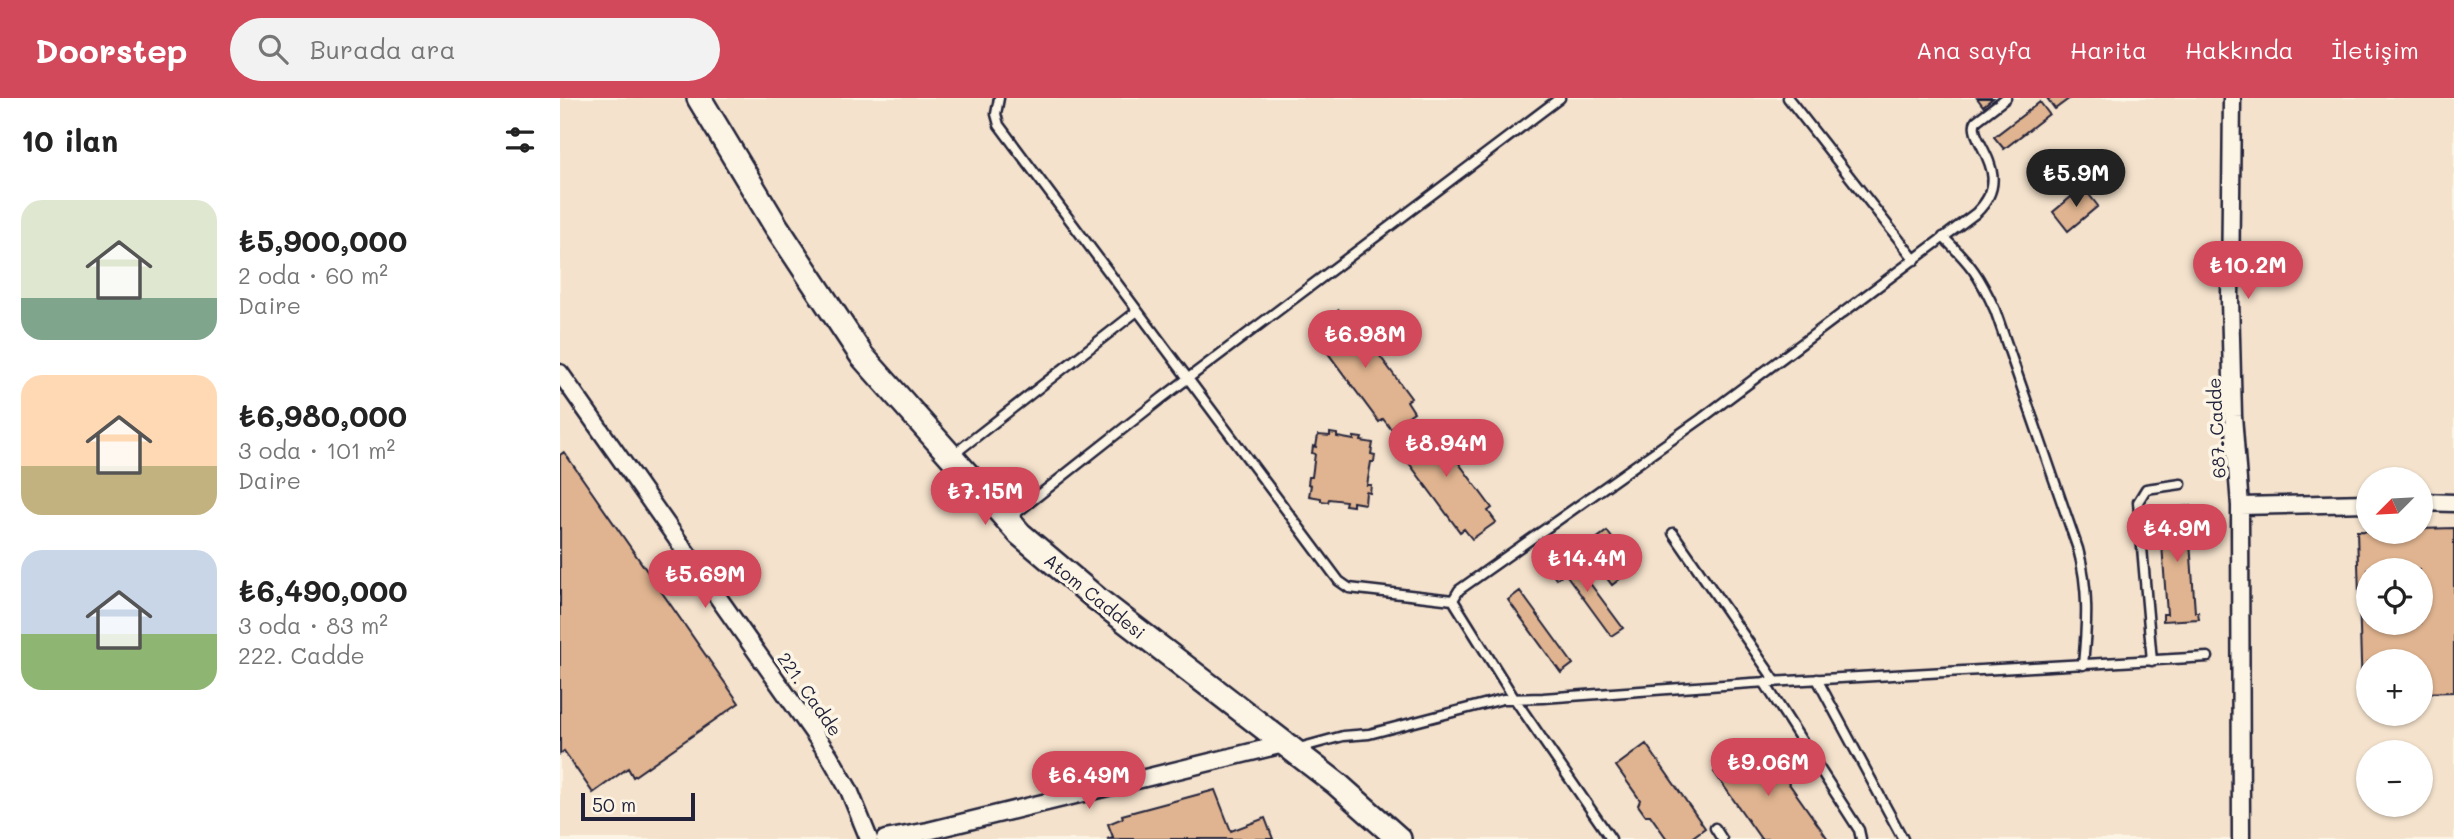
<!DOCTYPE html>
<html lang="tr">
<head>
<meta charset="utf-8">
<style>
	body { margin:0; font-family:Mali,sans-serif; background:#f2f2f2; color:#222; height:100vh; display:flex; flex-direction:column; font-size:26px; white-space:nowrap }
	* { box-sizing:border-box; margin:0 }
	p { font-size:23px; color:#767676 }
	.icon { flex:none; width:38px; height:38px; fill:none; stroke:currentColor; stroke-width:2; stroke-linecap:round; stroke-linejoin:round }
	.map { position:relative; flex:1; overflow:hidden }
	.details { display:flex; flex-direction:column; background:#fff; width:560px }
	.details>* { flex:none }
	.needle { width:46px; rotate:246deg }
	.controls { position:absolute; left:1796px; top:369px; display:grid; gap:14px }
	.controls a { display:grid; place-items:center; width:77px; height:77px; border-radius:50%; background:#fff; box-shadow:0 2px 5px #0004; font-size:35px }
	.scale { position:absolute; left:21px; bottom:18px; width:114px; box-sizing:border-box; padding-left:7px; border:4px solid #22223b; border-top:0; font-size:19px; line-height:24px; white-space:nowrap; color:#22223b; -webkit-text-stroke:5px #fcf5e5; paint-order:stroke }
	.price { position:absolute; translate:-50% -60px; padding:0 16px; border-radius:24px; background:#d1495b; color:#fff; font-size:23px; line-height:46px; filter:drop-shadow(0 2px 4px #0008) }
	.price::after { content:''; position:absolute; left:50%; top:42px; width:21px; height:16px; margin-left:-10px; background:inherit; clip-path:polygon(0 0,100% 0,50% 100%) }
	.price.current { background:#222; color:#fff }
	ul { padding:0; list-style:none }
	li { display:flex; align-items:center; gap:21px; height:175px; padding:0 21px }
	li span { display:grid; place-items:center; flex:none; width:196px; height:140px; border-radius:21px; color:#555 }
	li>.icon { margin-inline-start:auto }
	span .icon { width:84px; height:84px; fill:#fffc; stroke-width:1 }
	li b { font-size:30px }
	h2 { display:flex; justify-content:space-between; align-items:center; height:84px; padding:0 21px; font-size:30px }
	header { display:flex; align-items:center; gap:42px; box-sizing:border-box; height:98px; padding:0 35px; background:#d1495b; color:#fff }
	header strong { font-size:33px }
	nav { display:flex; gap:38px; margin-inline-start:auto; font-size:24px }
	.search { width:490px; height:63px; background:#f2f2f2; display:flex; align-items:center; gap:18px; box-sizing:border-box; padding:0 24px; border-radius:38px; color:#767676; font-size:26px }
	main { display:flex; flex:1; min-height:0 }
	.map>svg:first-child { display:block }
</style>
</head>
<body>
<header>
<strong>Doorstep</strong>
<div class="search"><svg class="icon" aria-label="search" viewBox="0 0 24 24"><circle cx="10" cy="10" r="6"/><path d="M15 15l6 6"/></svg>Burada ara</div>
<nav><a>Ana sayfa</a><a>Harita</a><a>Hakkında</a><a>İletişim</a></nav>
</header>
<main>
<section class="details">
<h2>10 ilan<svg class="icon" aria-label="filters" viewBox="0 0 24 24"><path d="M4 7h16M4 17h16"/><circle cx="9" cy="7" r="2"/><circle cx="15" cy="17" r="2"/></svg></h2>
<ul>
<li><span style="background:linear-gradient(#dfe7d0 70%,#7fa58c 0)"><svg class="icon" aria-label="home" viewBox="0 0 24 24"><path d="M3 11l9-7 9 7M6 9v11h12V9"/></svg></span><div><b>₺5,900,000</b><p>2 oda · 60 m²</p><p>Daire</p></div></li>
<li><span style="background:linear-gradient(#ffd9b3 65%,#c2b280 0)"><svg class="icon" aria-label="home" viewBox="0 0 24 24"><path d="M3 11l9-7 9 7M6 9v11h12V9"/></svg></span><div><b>₺6,980,000</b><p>3 oda · 101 m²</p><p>Daire</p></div></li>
<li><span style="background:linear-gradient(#c9d6e8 60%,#8fb573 0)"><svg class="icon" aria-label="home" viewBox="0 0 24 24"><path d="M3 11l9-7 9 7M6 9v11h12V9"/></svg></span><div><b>₺6,490,000</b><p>3 oda · 83 m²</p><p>222. Cadde</p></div></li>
</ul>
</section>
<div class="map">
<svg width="1894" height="741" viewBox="0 0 1894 741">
	<rect width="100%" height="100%" fill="#fcf5e5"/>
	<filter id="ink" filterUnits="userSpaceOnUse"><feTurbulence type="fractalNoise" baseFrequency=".0143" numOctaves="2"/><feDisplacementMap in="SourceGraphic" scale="14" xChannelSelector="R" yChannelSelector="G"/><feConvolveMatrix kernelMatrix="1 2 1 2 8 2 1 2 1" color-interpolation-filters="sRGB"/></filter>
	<g filter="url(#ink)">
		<path fill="#f4e2cc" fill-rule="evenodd" d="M0,0H1894V741H0ZM1808,382H1860V434H1808ZM1808,472H1860V525H1808ZM1808,564H1860V616H1808ZM1808,654H1860V707H1808Z"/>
		<path fill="#e0b490" stroke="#22223b" stroke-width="2" fill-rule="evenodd" d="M1417,0H1433L1423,8Z
			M1487,0H1510L1495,11Z
			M1480,4L1489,16L1444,51L1434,39Z
			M1523,89L1538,108L1508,133L1493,114Z
			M779,212L786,222L791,219L851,300L847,303L854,314L847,319L850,324L842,330L838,326L831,331L823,321L819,324L759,243L763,241L755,230Z
			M861,322L868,332L872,329L932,410L928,413L936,424L912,441L904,431L900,434L840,353L844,350L837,340L845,334L842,330L850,324L853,328Z
			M770,335L777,336V339L794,342V339L802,340L801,343L813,345L811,356L815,357L814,364H811L807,387H811L810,395L806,394L805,406L793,404V408L785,407L786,403L769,401L768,404L761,403V400L749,398L751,387L748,386L749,379H752L755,356L752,355L753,348L756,349L758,337L770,338Z
			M4,354L179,605L73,679L68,670L33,695L4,653L0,656V357Z
			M1631,408V415L1628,416L1635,514H1638L1639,521L1603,523V516H1607L1600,418H1596V411Z
			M1894,430V594L1860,595V564H1808V596H1802L1797,433L1860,434V431ZM1808,472H1860V525H1808Z
			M1047,433L1074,470L1052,487L1024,450Z
			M1009,457L1063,530L1051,538L1005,475L996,481L989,472Z
			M960,493L1013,566L1001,575L948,502Z
			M1086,646L1145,730L1130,741H1107L1090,717H1085L1078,707L1080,702L1056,668Z
			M1201,646L1268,741H1201L1154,674L1173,660L1175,664Z
			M655,692L671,733L705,720L713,741H547L553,739L548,726L563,720L562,717Z"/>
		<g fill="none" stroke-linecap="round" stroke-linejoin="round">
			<defs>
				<path id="lane" d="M439,0L436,16L439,27L779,483L789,490L893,502
					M1228,0L1355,162
					M1383,139C1411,166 1419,177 1435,212L1518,451C1529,490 1527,527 1523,567
					M394,356L576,214
					M450,420L602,300L1000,0
					M1113,435L1216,584
					M1592,563L1578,404L1586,391L1621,386
					M1257,581L1343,741
					M1204,584L1299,732L1301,741
					M739,650L783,638L809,636L943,601L983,600L1191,585L1648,559
					M1155,730L1162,741
					M1051,741L954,600L893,502L899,492L1141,321L1416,115C1458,75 1406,42 1416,23L1446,0"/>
				<path id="street" d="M1672,0L1670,201L1673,318L1680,408L1681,741
					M0,275L269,657L289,692L309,741
					M1860,404L1894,405
					M1680,408L1808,405
					M325,741L368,733L724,646"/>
				<path id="secondary" d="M139,0L216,128L302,258L460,436L537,501L777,686L839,741"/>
			</defs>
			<use href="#lane" stroke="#22223b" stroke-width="13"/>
			<use href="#street" stroke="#22223b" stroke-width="21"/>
			<use href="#secondary" stroke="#22223b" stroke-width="28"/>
			<use href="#lane" stroke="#fcf5e5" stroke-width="8"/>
			<use href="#street" stroke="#fcf5e5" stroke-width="16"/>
			<use href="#secondary" stroke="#fcf5e5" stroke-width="23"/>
		</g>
	</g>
	<g text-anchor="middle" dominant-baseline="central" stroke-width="7" stroke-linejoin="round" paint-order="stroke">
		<g font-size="18" fill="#22223b" stroke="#fcf5e5">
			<text transform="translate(1656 330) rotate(-93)">687. Cadde</text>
			<text transform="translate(535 498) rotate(39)">Atom Caddesi</text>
			<text transform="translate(250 596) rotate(55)">221. Cadde</text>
		</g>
	</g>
</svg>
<div class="controls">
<a><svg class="needle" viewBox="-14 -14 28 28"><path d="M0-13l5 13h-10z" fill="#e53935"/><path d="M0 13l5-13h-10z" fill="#767676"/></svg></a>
<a><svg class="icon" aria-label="locate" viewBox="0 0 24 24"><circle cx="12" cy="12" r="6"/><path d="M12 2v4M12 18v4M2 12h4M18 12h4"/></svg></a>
<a>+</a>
<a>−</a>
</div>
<div class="scale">50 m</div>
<b class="price current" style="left:1516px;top:111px">₺5.9M</b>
<b class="price" style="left:1688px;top:203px">₺10.2M</b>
<b class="price" style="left:805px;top:272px">₺6.98M</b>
<b class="price" style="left:886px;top:381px">₺8.94M</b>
<b class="price" style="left:425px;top:429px">₺7.15M</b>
<b class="price" style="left:1617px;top:466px">₺4.9M</b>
<b class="price" style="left:1027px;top:496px">₺14.4M</b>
<b class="price" style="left:145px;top:512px">₺5.69M</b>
<b class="price" style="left:1208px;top:700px">₺9.06M</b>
<b class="price" style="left:529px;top:713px">₺6.49M</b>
</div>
</main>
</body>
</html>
